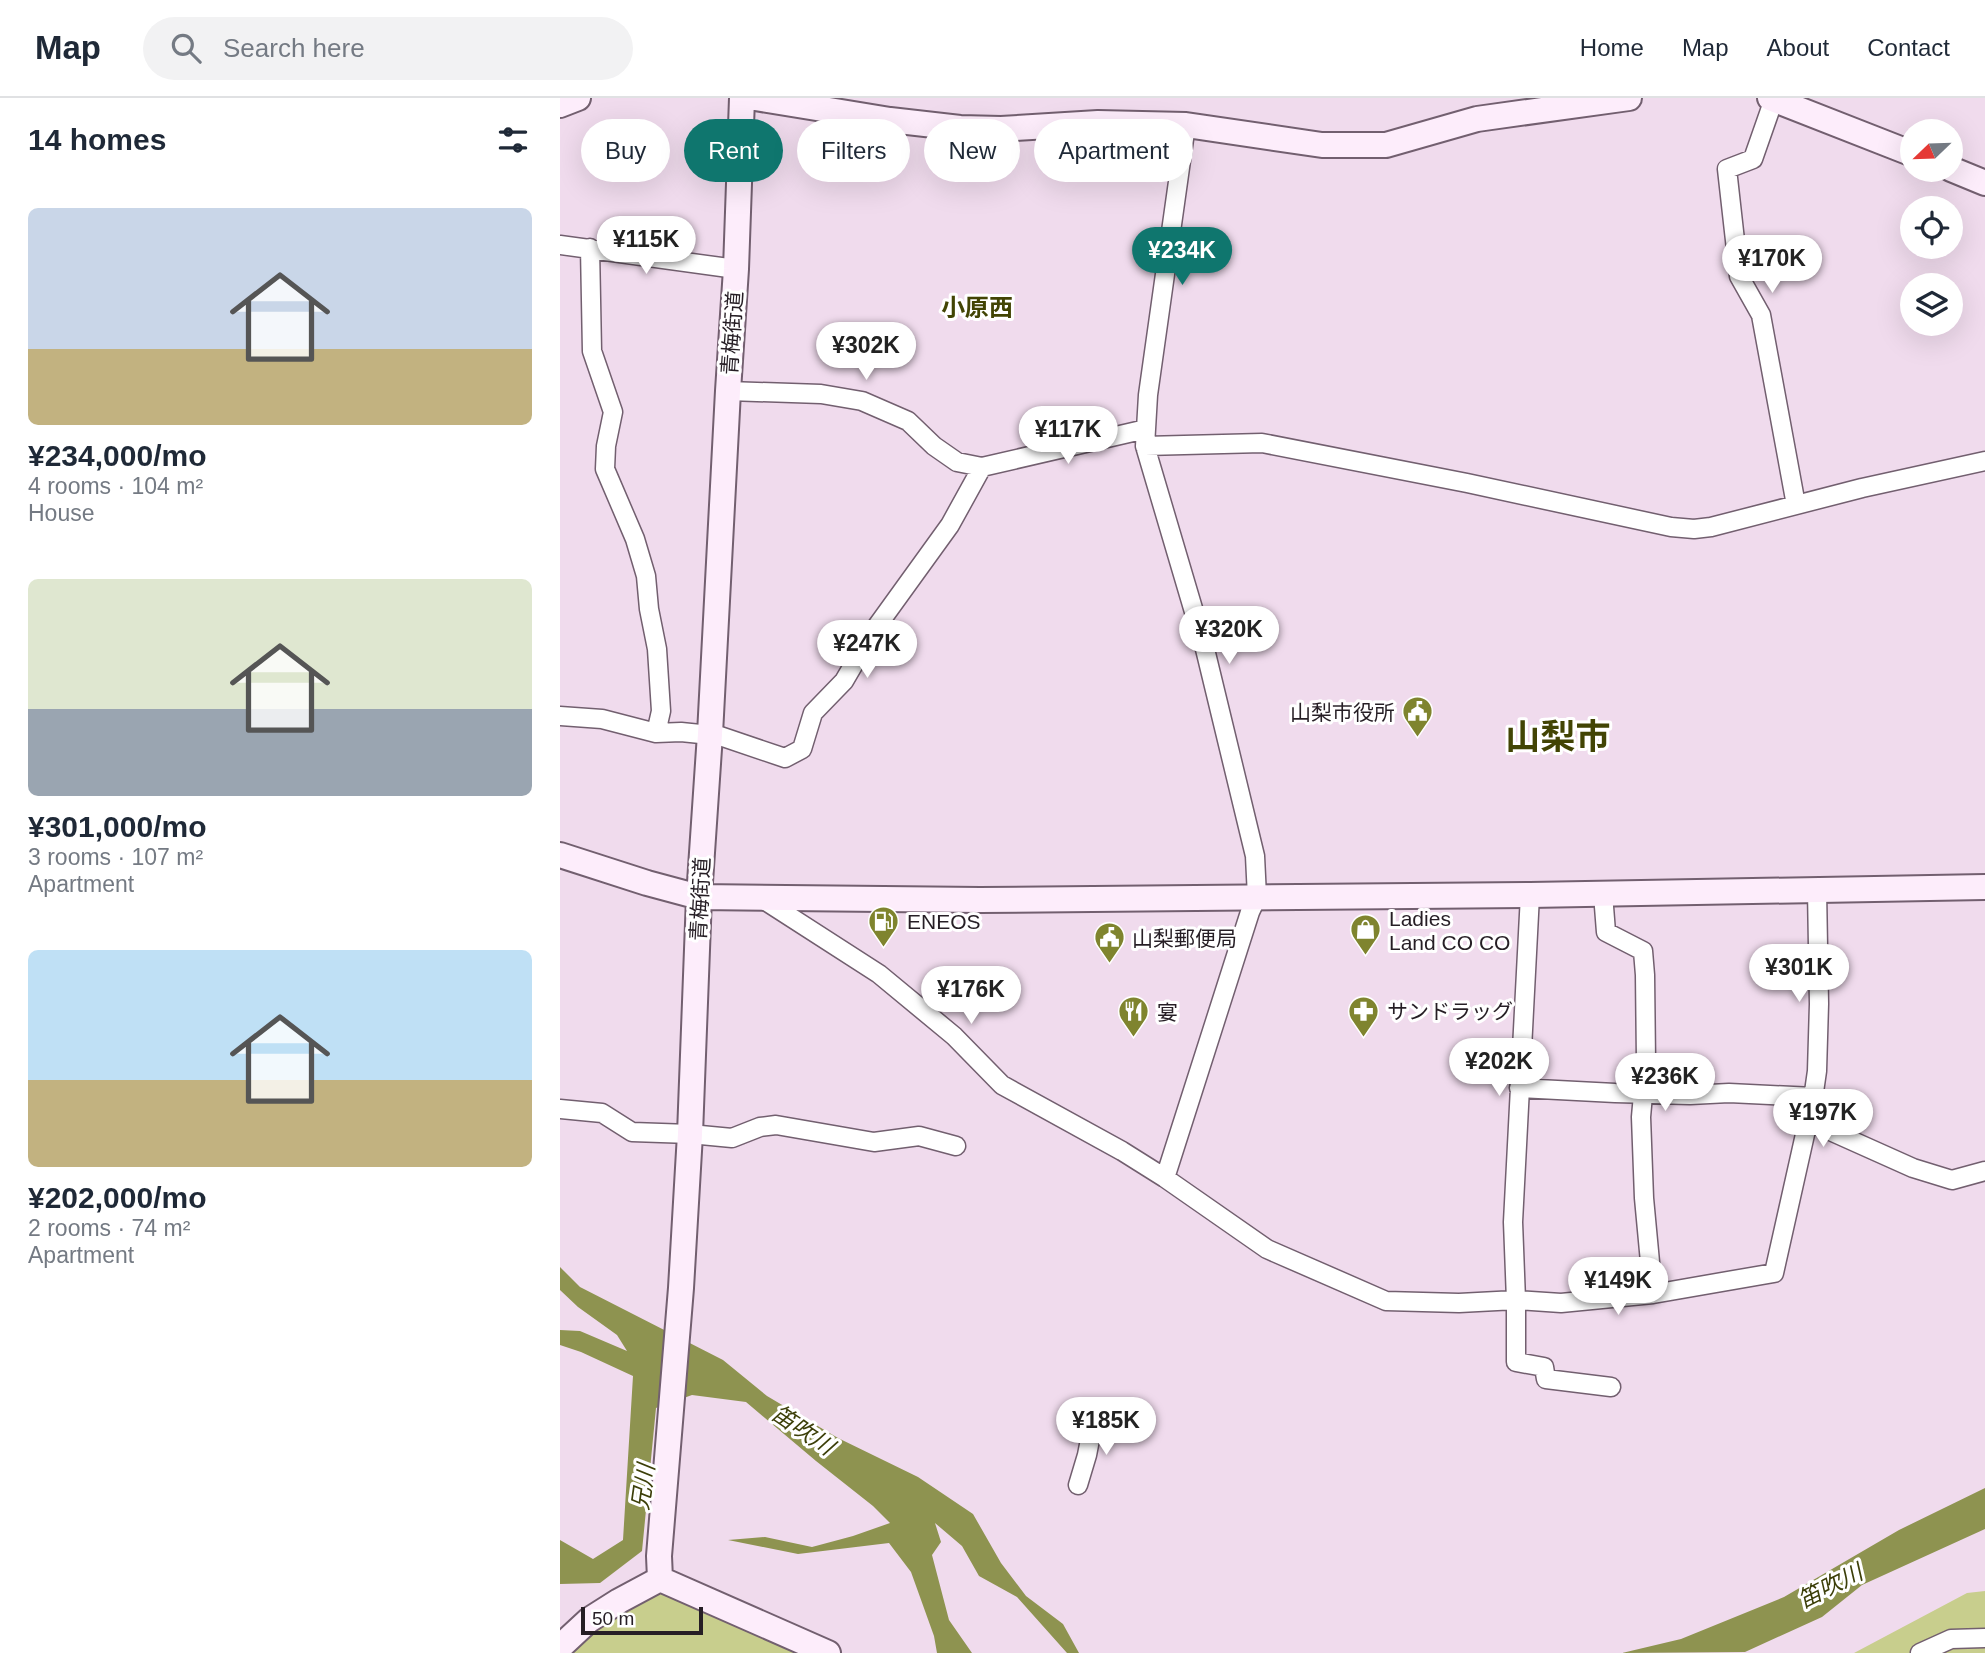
<!DOCTYPE html>
<html lang="en">
<head>
<meta charset="utf-8">
<style>
	body { margin:0; font-family:Helvetica,"Noto Sans JP",sans-serif; background:#f2f2f3; color:#1f2937; height:100vh; display:flex; flex-direction:column; font-size:26px; white-space:nowrap }
	* { box-sizing:border-box; margin:0 }
	p { font-size:23px; color:#747a83 }
	.icon { flex:none; width:38px; height:38px; fill:none; stroke:currentColor; stroke-width:2; stroke-linecap:round; stroke-linejoin:round }
	.map { position:relative; flex:1; overflow:hidden }
	.panel { display:flex; flex-direction:column; background:#fff; width:560px }
	.panel>* { flex:none }
	.banner { position:absolute; left:21px; top:21px; width:665px; height:63px; display:flex; gap:14px }
	.needle { width:46px; rotate:247deg }
	.controls { position:absolute; left:1340px; top:21px; display:grid; gap:14px }
	.controls a { display:grid; place-items:center; width:63px; height:63px; border-radius:50%; background:#fff; box-shadow:0 7px 28px #0002; font-size:35px }
	.scale { position:absolute; left:21px; bottom:18px; width:122px; box-sizing:border-box; padding-left:7px; border:4px solid #261e25; border-top:0; font-size:19px; line-height:24px; white-space:nowrap; color:#261e25; -webkit-text-stroke:5px #fff; paint-order:stroke }
	.price { position:absolute; translate:-50% -60px; padding:0 16px; border-radius:24px; background:#fff; color:#222; font-size:23px; line-height:46px; filter:drop-shadow(0 2px 4px #0008) }
	.price::after { content:''; position:absolute; left:50%; top:42px; width:21px; height:16px; margin-left:-10px; background:inherit; clip-path:polygon(0 0,100% 0,50% 100%) }
	.price.current { background:#0f766e; color:#fff }
	ul { padding:0; list-style:none }
	li { display:grid; align-content:center; gap:14px; height:371px; padding:0 28px }
	li span { display:grid; place-items:center; height:217px; border-radius:10px; color:#555 }
	li>.icon { margin-inline-start:auto }
	span .icon { width:126px; height:126px; fill:#fffc; stroke-width:1 }
	li b { font-size:30px }
	h2 { display:flex; justify-content:space-between; align-items:center; height:84px; padding:0 28px; font-size:30px }
	.tag { padding:0 24px; border-radius:32px; background:#fff; box-shadow:0 7px 28px #0002; font-size:24px; line-height:63px }
	.tag.current { background:#0f766e; color:#fff }
	header { display:flex; align-items:center; gap:42px; box-sizing:border-box; height:98px; padding:0 35px; background:#fff; border-bottom:2px solid #e0e1e3 }
	header strong { font-size:33px }
	nav { display:flex; gap:38px; margin-inline-start:auto; font-size:24px }
	.search { width:490px; height:63px; background:#f2f2f3; display:flex; align-items:center; gap:18px; box-sizing:border-box; padding:0 24px; border-radius:38px; color:#747a83; font-size:26px }
	main { display:flex; flex:1; min-height:0 }
	.map>svg:first-child { display:block }
</style>
</head>
<body>
<header>
<strong>Map</strong>
<div class="search"><svg class="icon" aria-label="search" viewBox="0 0 24 24"><circle cx="10" cy="10" r="6"/><path d="M15 15l6 6"/></svg>Search here</div>
<nav><a>Home</a><a>Map</a><a>About</a><a>Contact</a></nav>
</header>
<main>
<section class="panel">
<h2>14 homes<svg class="icon" aria-label="filters" viewBox="0 0 24 24"><path d="M4 7h16M4 17h16"/><circle cx="9" cy="7" r="2"/><circle cx="15" cy="17" r="2"/></svg></h2>
<ul>
<li><span style="background:linear-gradient(#c9d6e8 65%,#c2b280 0)"><svg class="icon" aria-label="home" viewBox="0 0 24 24"><path d="M3 11l9-7 9 7M6 9v11h12V9"/></svg></span><div><b>¥234,000/mo</b><p>4 rooms · 104 m²</p><p>House</p></div></li>
<li><span style="background:linear-gradient(#dfe7d0 60%,#9aa5b1 0)"><svg class="icon" aria-label="home" viewBox="0 0 24 24"><path d="M3 11l9-7 9 7M6 9v11h12V9"/></svg></span><div><b>¥301,000/mo</b><p>3 rooms · 107 m²</p><p>Apartment</p></div></li>
<li><span style="background:linear-gradient(#bfe0f5 60%,#c2b280 0)"><svg class="icon" aria-label="home" viewBox="0 0 24 24"><path d="M3 11l9-7 9 7M6 9v11h12V9"/></svg></span><div><b>¥202,000/mo</b><p>2 rooms · 74 m²</p><p>Apartment</p></div></li>
</ul>
</section>
<div class="map">
<svg width="1425" height="1555" viewBox="0 0 1425 1555">
	<rect width="100%" height="100%" fill="#f0dbed"/>
	<path fill="#c8ce8d" d="M100,1481L264,1555H5Z
		M1425,1493V1555H1294L1407,1495Z"/>
	<path fill="#8e9350" d="M0,1169L20,1189L163,1262L207,1298L278,1340L358,1379L413,1416L441,1465L466,1498L503,1526L519,1555H507L457,1499L419,1478L402,1448L375,1425L381,1444L372,1457L389,1522L412,1555H377L374,1538L351,1474L329,1445L238,1456L168,1442L205,1439L252,1449L293,1438L330,1425L313,1408L256,1363L186,1304L132,1297L96,1310L82,1453L40,1485L0,1486V1442L33,1461L63,1442L73,1278L21,1254L0,1247V1232L20,1233L67,1253L57,1237L18,1209L0,1192Z
		M1425,1390V1431L1302,1487L1262,1519L1185,1554L1062,1555L1121,1541L1224,1499L1339,1432Z"/>
	<g fill="none" stroke-linecap="round" stroke-linejoin="round">
		<defs>
			<path id="street" d="M1214,1L1193,61L1167,71L1179,178L1201,217L1236,407
				M0,147L176,171
				M30,150L32,253L53,314L46,348L45,371L75,441L86,478L89,511L97,551L101,613L96,635
				M168,293L261,296L302,303L348,323L374,348L397,364L422,369L586,331
				M585,348L702,345L907,385L1111,429L1134,431L1151,429L1302,390L1425,363
				M0,618L42,621L96,635L121,634L160,638L225,660L242,651L253,615L284,583L312,535L390,427L422,369
				M1043,796L1046,834L1083,853L1085,877L1086,963L1081,1019L1084,1100L1093,1196
				M970,797L953,1124L956,1202V1264L984,1269L986,1281L1051,1289
				M201,800L319,876L394,938L442,987L562,1053L605,1080L707,1151L826,1203L899,1205L956,1202L1001,1205L1093,1196L1214,1175L1248,1023L1353,1070L1392,1082L1425,1073
				M959,990L1055,995L1130,997L1169,995L1254,999
				M1252,1008L1257,973L1259,906L1257,792
				M0,1011L42,1015L72,1034L130,1036L172,1040L200,1029L216,1027L314,1044L359,1038L396,1048
				M605,1080L690,814L697,799L695,758L645,551L585,348L588,297L626,27
				M518,1387L527,1357L534,1321
				M1360,1555L1391,1541L1425,1540"/>
			<path id="secondary" d="M195,0L330,22L400,30L441,31L538,25L626,27L762,47H826L917,21L1069,0
				M1210,0L1353,56
				M0,7L18,0
				M1391,71L1425,85
				M0,757L87,785L139,799L420,802L970,797L1425,789
				M100,1481L268,1555
				M0,1549L29,1522L59,1503L100,1481L99,1458L121,1190L130,1036L139,799L150,636L168,293L176,171L182,0"/>
		</defs>
		<use href="#street" stroke="#725f6f" stroke-width="21"/>
		<use href="#secondary" stroke="#725f6f" stroke-width="28"/>
		<use href="#street" stroke="#fff" stroke-width="18"/>
		<use href="#secondary" stroke="#fdedfb" stroke-width="24"/>
	</g>
	<defs>
		<symbol id="civic-pin" viewBox="-11 -11 22 30"><path d="M0 17L-7.5 6A9.5 9.5 0 1 1 7.5 6Z" fill="#7f842e" stroke="#fff"/><path d="M-.6-6.5H3V-4.5H.6V-3L4-1V1h2V6H-6V1h2V-1L-.6-3ZM-1.2 2.5V6h2.4V2.5Z" fill="#fff"/></symbol>
		<symbol id="fuel-pin" viewBox="-11 -11 22 30"><path d="M0 17L-7.5 6A9.5 9.5 0 1 1 7.5 6Z" fill="#7f842e" stroke="#fff"/><path d="M-5.5-6h7V0h2V4h1.3V-2.5L3-4.5l.8-.8L6-3V5H2.5V1h-1V6h-7ZM-4.2-4.7v3.2H.2V-4.7Z" fill="#fff"/></symbol>
		<symbol id="shop-pin" viewBox="-11 -11 22 30"><path d="M0 17L-7.5 6A9.5 9.5 0 1 1 7.5 6Z" fill="#7f842e" stroke="#fff"/><path d="M-5-2.5h2.3a2.7 3.5 0 0 1 5.4 0H5L5.5 6h-11ZM-1.5-2.5h3a1.5 2.3 0 0 0-3 0Z" fill="#fff"/></symbol>
		<symbol id="pharmacy-pin" viewBox="-11 -11 22 30"><path d="M0 17L-7.5 6A9.5 9.5 0 1 1 7.5 6Z" fill="#7f842e" stroke="#fff"/><path d="M-2-6h4v4h4v4h-4v4h-4v-4h-4v-4h4Z" fill="#fff"/></symbol>
		<symbol id="restaurant-pin" viewBox="-11 -11 22 30"><path d="M0 17L-7.5 6A9.5 9.5 0 1 1 7.5 6Z" fill="#7f842e" stroke="#fff"/><path d="M-5-6h1v4h1v-4h1v4h1v-4h1v5L-1.5 .5V6h-2V.5L-5-1ZM5-6V6H3V1.5H1.5Q1.5-4 5-6Z" fill="#fff"/></symbol>
	</defs>
	<g fill-rule="evenodd">
		<use href="#civic-pin" x="840" y="596" width="35" height="47"/>
		<use href="#fuel-pin" x="306" y="806" width="35" height="47"/>
		<use href="#shop-pin" x="788" y="814" width="35" height="47"/>
		<use href="#civic-pin" x="532" y="822" width="35" height="47"/>
		<use href="#pharmacy-pin" x="786" y="896" width="35" height="47"/>
		<use href="#restaurant-pin" x="556" y="896" width="35" height="47"/>
	</g>
	<g text-anchor="middle" dominant-baseline="central" stroke-width="6" stroke-linejoin="round" paint-order="stroke">
		<g font-size="21" fill="#261e25" stroke="#fff">
			<text transform="translate(172 235) rotate(-86)">青梅街道</text>
			<text transform="translate(140 801) rotate(-87)">青梅街道</text>
		</g>
		<g font-size="21" fill="#261e25" stroke="#fff" text-anchor="start">
			<text x="835" y="614" text-anchor="end">山梨市役所</text>
			<text x="829" y="820">Ladies<tspan x="829" dy="24">Land CO CO</tspan></text>
			<text x="347" y="823">ENEOS</text>
			<text x="572" y="840">山梨郵便局</text>
			<text x="827" y="913">サンドラッグ</text>
			<text x="597" y="914">宴</text>
		</g>
		<g font-size="23" font-style="italic" fill="#3c3f09" stroke="#fff">
			<text transform="translate(243 1332) rotate(34)">笛吹川</text>
			<text transform="translate(83 1389) rotate(-82)">兄川</text>
			<text transform="translate(1270 1488) rotate(-27)">笛吹川</text>
		</g>
		<g font-size="24" font-weight="bold" fill="#424404" stroke="#fff">
			<text x="417" y="209">小原西</text>
		</g>
		<g font-size="35" font-weight="bold" fill="#424404" stroke="#fff">
			<text x="998" y="638">山梨市</text>
		</g>
	</g>
</svg>
<div class="controls">
<a><svg class="needle" viewBox="-14 -14 28 28"><path d="M0-13l5 13h-10z" fill="#e53935"/><path d="M0 13l5-13h-10z" fill="#747a83"/></svg></a>
<a><svg class="icon" aria-label="locate" viewBox="0 0 24 24"><circle cx="12" cy="12" r="6"/><path d="M12 2v4M12 18v4M2 12h4M18 12h4"/></svg></a>
<a><svg class="icon" aria-label="layers" viewBox="0 0 24 24"><path d="M12 4l9 5-9 5-9-5zM3 14l9 5 9-5"/></svg></a>
</div>
<div class="scale">50 m</div>
<b class="price" style="left:86px;top:178px">¥115K</b>
<b class="price current" style="left:622px;top:189px">¥234K</b>
<b class="price" style="left:1212px;top:197px">¥170K</b>
<b class="price" style="left:306px;top:284px">¥302K</b>
<b class="price" style="left:508px;top:368px">¥117K</b>
<b class="price" style="left:669px;top:568px">¥320K</b>
<b class="price" style="left:307px;top:582px">¥247K</b>
<b class="price" style="left:1239px;top:906px">¥301K</b>
<b class="price" style="left:411px;top:928px">¥176K</b>
<b class="price" style="left:939px;top:1000px">¥202K</b>
<b class="price" style="left:1105px;top:1015px">¥236K</b>
<b class="price" style="left:1263px;top:1051px">¥197K</b>
<b class="price" style="left:1058px;top:1219px">¥149K</b>
<b class="price" style="left:546px;top:1359px">¥185K</b>
<div class="banner">
<a class="tag">Buy</a>
<a class="tag current">Rent</a>
<a class="tag">Filters</a>
<a class="tag">New</a>
<a class="tag">Apartment</a>
</div>
</div>
</main>
</body>
</html>
